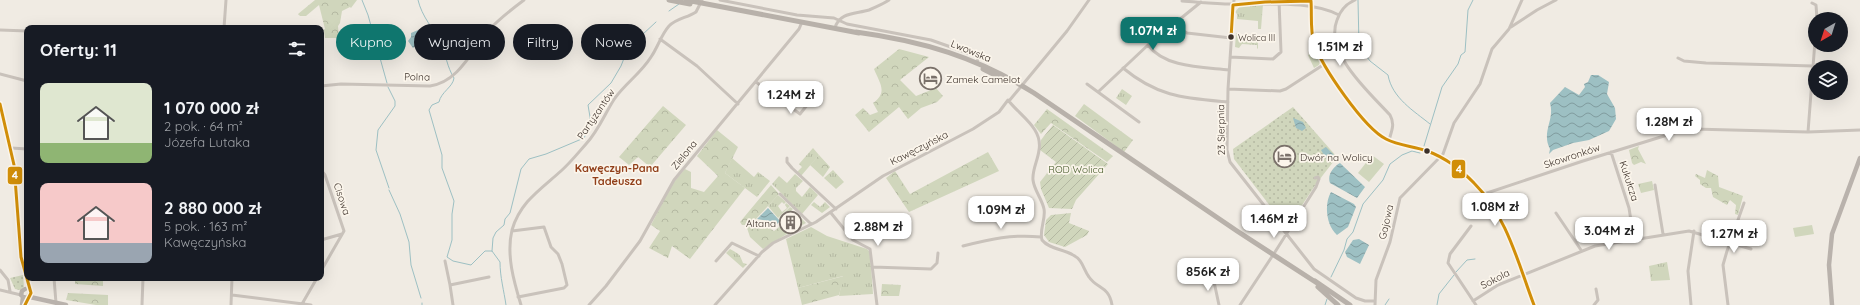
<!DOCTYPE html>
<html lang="pl">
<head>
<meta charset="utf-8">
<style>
	body { margin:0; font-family:Quicksand,sans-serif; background:#20242c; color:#f1f3f6; height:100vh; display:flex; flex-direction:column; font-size:15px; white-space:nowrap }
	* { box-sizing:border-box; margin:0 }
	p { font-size:13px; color:#9ea1a6 }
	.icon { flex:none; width:22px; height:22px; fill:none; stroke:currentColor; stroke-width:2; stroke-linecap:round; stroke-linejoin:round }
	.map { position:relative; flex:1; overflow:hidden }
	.panel { position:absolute; left:24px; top:25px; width:300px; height:256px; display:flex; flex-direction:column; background:#171b24; border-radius:8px; box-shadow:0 4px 16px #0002 }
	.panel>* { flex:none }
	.hud { position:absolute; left:336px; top:24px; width:380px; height:36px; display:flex; gap:8px }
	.needle { width:26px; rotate:219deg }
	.tools { position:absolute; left:1808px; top:12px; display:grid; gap:8px }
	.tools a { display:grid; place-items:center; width:40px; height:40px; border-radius:50%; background:#171b24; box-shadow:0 4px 16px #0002; font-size:20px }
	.price { position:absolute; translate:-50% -34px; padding:0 9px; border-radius:8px; background:#fff; color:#222; font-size:13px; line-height:26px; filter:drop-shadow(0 1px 2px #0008) }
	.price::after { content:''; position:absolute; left:50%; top:24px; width:12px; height:9px; margin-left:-6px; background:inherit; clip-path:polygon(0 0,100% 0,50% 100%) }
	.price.selected { background:#0f766e; color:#fff }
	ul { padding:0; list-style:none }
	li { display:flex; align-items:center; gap:12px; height:100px; padding:0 16px }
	li span { display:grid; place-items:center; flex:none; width:112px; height:80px; border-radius:8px; color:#555 }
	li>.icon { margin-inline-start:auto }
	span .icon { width:48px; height:48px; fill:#fffc; stroke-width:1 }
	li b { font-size:17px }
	h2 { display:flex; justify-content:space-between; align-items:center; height:48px; padding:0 16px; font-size:17px }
	.pill { padding:0 14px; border-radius:18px; background:#171b24; box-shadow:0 4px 16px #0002; font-size:14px; line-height:36px }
	.pill.selected { background:#0f766e; color:#fff }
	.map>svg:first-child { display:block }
</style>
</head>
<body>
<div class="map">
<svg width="1860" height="305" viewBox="0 0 1860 305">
	<defs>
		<pattern id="grass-tufts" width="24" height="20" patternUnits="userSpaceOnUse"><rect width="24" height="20" fill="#d0d6bc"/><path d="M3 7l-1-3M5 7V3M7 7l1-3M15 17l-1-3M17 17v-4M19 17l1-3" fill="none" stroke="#b4b8a2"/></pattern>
		<pattern id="forest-crowns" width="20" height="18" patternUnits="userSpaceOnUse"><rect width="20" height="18" fill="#d0d6bc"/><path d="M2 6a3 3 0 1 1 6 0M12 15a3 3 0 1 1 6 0" fill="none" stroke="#b4b8a2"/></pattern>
		<pattern id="park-dots" width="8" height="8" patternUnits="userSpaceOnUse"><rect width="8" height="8" fill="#d0d6bc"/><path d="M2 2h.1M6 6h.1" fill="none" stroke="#b4b8a2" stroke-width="1.8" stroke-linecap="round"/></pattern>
		<pattern id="garden-furrows" width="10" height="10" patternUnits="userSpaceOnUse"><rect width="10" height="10" fill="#d0d6bc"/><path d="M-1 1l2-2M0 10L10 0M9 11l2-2" fill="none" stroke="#b4b8a2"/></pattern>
		<pattern id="water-waves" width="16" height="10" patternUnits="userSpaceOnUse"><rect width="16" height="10" fill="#9dc0c3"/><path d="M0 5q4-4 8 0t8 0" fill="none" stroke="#819c9e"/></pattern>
	</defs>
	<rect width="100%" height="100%" fill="#f0ebe3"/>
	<path fill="url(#grass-tufts)" d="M1263,4L1261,29H1258V21L1237,19V14L1235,12L1241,5Z
		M1236,33L1240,34V38L1258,39V48L1257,49V45L1242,44L1239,48L1235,47Z
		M1313,49L1320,62L1319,65L1314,68L1308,55L1314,51Z
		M1122,89L1132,96L1126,105L1116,98Z
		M813,148L819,155L801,176L797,172L802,167L799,164Z
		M732,158L754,177L758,172L770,181L757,197L725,173Z
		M833,170L844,182L836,189L824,178Z
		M795,174L803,181L796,188V191L802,197L810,187L818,195L802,214L772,184L779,176L787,183Z
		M1652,181L1654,190L1641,193L1638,184Z
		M778,195L786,202L784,204L782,202L778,206L782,212L787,208L785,205L786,203L790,206L778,218L768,206Z
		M814,202L820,207L825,202L830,207L822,213L811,205Z
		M790,207L793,209L783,219L787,222L789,220L792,222L798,216V215L806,223L791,231L779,218Z
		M811,227L827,236L867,249L870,252L873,294L839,296L843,276L798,288L786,239Z
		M730,249C740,255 739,253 743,263L747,264L743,268L726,253Z
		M1667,262L1670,280L1651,281L1649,266Z"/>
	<path fill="url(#forest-crowns)" d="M315,0H357L351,8L350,7L342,11L340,23L338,26L339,38H325L324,31H321L325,29L319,5L306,16H300L298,14Z
		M899,49L929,57L900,80L916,96L936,88L943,96L937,102L921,108L908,119L899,107L869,132L855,115L863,108L870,115L878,112L873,103C888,92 880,84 874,69Z
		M1084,104L1133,140L1124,152L1075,116Z
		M663,106L686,125L650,167L638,157L629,165L619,157Z
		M1047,109L1113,156L1107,162L1051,123L1041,134L1034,125Z
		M717,130L738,147L725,173L745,188L690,259L672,246L668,258L649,248L660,231L651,225L672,184L685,169L691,172V188L704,192L718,176L697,156Z
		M1639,146L1638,149L1646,164L1641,162L1634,165L1632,163L1629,150Z
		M988,152L999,171L909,212L886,178L895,171L910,194Z
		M819,155L830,167L823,177L810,165Z
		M1707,170L1718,176L1719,187L1743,196L1738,215L1735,214L1736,205L1730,200L1727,205L1713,197L1711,188H1706L1700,184V180L1695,176L1696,174L1705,178Z
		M771,185L779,194L756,219L774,231L783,224L790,232L763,249L750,237L746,225H742L740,222Z
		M844,276L839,295L802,305L798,288Z
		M75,278H100L103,279V286L75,284Z
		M882,284L901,285L899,296H881Z
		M68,293L108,295V305H96L66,300Z"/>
	<path fill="url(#park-dots)" d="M1293,107L1337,157L1316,184L1287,228L1234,159L1233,149Z
		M23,275L24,287L20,290L15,289L10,278Z"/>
	<path fill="url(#garden-furrows)" d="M1053,125L1108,164L1076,200L1072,209L1049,208L1041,189L1040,182L1056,162L1040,150L1041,140Z
		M1071,213L1069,223L1089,231L1087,235L1065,247L1049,242L1044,235L1046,220L1051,215Z"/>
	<path fill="#d0d6bc" d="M1372,155L1384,164L1369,182L1358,173Z
		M1812,225L1814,234L1795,237L1793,228Z"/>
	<path fill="url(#water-waves)" d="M418,30L427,33L430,40L418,44L413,48L408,41L411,37V33Z
		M1591,75H1598L1609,82L1607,94L1615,108L1616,119L1609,131L1589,140L1573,143L1553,150L1549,154L1550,149C1541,132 1555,120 1550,103L1565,87L1579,95L1585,87L1584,84L1588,82Z
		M1293,118L1303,122L1306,128L1302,131L1296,128Z
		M1326,147L1335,156L1330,161L1327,160L1321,150Z
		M1340,163L1365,187L1357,198L1330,183C1327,175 1333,167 1340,163Z
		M1331,192L1354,204L1356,207L1348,227L1337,235C1326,225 1324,204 1331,192Z
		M768,208L780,221L776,225L768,221L757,219Z
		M1359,239L1369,245L1360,264L1347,257L1345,252L1353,240Z"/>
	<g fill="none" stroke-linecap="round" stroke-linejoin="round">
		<path stroke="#9dc0c3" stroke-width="1" d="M362,0L368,15L387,83
			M418,0C422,17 433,28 441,43C446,55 447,67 454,78C453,87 441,92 439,102L432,105L429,110L442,155V168L454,201L452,214V240L447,257L453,261L471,265L485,251H492L500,262C500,277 504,291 506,305
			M1358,0L1359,46L1370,61L1388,75C1392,98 1414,111 1430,124
			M669,11L679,4
			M388,87L395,101V106L378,130L376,150L389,188
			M1424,146L1442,87L1458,64L1461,55L1465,52L1468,10L1473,0
			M389,190L400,214L409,242L411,265L421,298
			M492,251L493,238L496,232L504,225L505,219L510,213L521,169L529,159L546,154L584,138L588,130L590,117L588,105L611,83L621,66L628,48L656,22
			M1456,272L1467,260L1475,259
			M1331,277L1344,250L1347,239L1353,232L1363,204L1383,180L1390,164L1402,155L1412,151L1420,153
			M422,303V305
			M1325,305L1327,299
			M1385,305L1389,299
			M1437,305L1439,294L1454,275"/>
		<path stroke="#c9c2bb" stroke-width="3" d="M720,0L797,15L834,18L847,24L931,40L979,57L977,62
			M1234,0L1228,89L1227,150L1230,162L1314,269L1356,298L1365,301H1375
			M1311,0C1312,14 1310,29 1314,42C1321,68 1365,129 1388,140C1400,145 1414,147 1426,151C1444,157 1461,171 1474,183C1507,215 1517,264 1534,305
			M1355,0C1346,4 1340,11 1337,20C1324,53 1370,93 1390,115C1395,124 1392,130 1389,140
			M1182,1C1198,2 1215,4 1231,4C1266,5 1310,0 1339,15
			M1812,3L1816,5L1817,19
			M1172,24L1187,33L1231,38
			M1511,27L1537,10L1556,0
			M224,28L226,0
			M835,28C839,12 856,14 869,10C876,7 883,4 889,0
			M0,30L27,31
			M660,39L697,66L738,104
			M1148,45C1165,68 1203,67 1229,70
			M1230,57L1273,59L1281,52L1279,1
			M1678,58L1684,61L1706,63L1813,66
			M1123,68C1158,97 1184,98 1228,102
			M0,74L27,81
			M756,82L800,114L819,90
			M1087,84L1139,122
			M321,86L341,84L430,86C459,82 472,50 489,30C499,19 512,9 524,0
			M1228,89L1280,91L1286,89L1323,65
			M1098,92L1148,45L1201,2
			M1009,101L1067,31L1089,0
			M1808,132L1815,41
			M11,148L27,149
			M1611,152L1629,208L1634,240
			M787,158V162L792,168L836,209
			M321,170L325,175L344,231L321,271
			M1655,185L1663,234
			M780,194L811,224
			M1484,194L1583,161L1677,132L1693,129L1808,132L1860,130
			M831,213L853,240L870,249L877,305
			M1556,213L1581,250
			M1471,226L1450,254L1448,263L1476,305
			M512,231L544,227L551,247L558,254L562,264L567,285L564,288L518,297
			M321,240L342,234
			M963,246C991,239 1012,234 1041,237
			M1275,252L1316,187L1319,179L1318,177L1315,178
			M445,261L450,285
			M716,261L732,243L759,256
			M873,267L931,269L937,263L938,253
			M0,270L8,280L10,291
			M1213,277L1219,305
			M54,278L56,303
			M0,290L21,295
			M232,295L311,305
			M1473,301L1498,285L1595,246L1689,231L1751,249
			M302,304L317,278
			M142,305L143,278
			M231,305L232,278
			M453,305L450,285L489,277
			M521,305C514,282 506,255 512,230C520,202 541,189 561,171C570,163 578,153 586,144C599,130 605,113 615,98C626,83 641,73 651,57C658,47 661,35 669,26C677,18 687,18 696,12L702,0
			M589,305L606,286L640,241L674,180L799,29L802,22
			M715,305L762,252L773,243L816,222L883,176L973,129L999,112L1008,100C1020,116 1043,128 1039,150C1038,160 1032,170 1033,180C1034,190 1042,199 1044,209C1046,219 1039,230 1042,240C1049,249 1063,249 1073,255C1083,260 1083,269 1089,277C1097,289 1109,286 1112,305
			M1240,305L1273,255
			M1375,305L1376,280L1390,242L1400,198L1443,154L1454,123L1480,84L1492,49L1509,29L1522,0
			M1594,305L1598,300L1596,289
			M1691,305L1688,271L1694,231
			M1728,305L1723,265L1727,251L1744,203"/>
		<path stroke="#b9b2ac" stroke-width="4.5" d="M0,104L14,165L21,257L31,293L27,298L23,297L21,295L22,291L25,289
			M30,297L66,305
			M22,305L23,297
			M1832,305L1829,265L1832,234L1860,158"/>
		<path stroke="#b8b1aa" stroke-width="5" d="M669,0L690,4
			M686,0L859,33
			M856,32C922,41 977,57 1034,93L1237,231L1317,283
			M983,69L1001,78
			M1315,281L1350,305
			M1318,287L1338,305"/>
		<defs>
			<path id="bus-1" d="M1231,38L1233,5L1265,2L1311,1C1312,15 1310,30 1314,43C1322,67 1364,128 1386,139C1399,146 1414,146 1427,151C1444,157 1462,170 1474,183C1507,216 1518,263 1534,305
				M0,104L14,165L21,257L31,293L25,305"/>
		</defs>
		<use href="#bus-1" stroke="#fbf5eb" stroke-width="6"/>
		<use href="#bus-1" stroke="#d18e08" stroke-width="3"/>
	</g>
	<defs>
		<symbol id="hotel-ring" viewBox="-11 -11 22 22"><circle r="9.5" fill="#fbf5eb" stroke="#7a716a" stroke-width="1.5"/><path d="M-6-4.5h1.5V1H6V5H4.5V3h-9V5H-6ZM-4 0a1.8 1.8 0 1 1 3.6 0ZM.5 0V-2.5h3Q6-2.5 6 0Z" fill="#7a716a"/></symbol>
		<symbol id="building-ring" viewBox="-11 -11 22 22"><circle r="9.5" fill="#fbf5eb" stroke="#7a716a" stroke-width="1.5"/><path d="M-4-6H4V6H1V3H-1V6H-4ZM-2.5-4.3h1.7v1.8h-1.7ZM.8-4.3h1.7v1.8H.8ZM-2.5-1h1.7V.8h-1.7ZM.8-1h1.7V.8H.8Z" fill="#7a716a"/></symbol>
	</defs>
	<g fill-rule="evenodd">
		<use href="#hotel-ring" x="918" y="66" width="25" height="25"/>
		<use href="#hotel-ring" x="1272" y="144" width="25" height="25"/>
		<use href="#building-ring" x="778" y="210" width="25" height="25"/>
	</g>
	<g fill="#3b3029" stroke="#fbf5eb" stroke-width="1.5">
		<circle cx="1231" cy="37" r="3.5"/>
		<circle cx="1427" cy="151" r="3.5"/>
	</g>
	<g text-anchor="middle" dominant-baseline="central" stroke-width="3.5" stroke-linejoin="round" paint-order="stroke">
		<g font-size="9" fill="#3b3029" stroke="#fbf5eb" text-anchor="start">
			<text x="1238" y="37">Wolica III</text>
		</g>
		<g font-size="10" fill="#3b3029" stroke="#fbf5eb">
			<text transform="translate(971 51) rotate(22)">Lwowska</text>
			<text transform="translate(417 77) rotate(1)">Polna</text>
			<text transform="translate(596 114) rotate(-56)">Partyzantów</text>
			<text transform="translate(1221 130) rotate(-91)">23 Sierpnia</text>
			<text transform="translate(919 148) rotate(-27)">Kawęczyńska</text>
			<text transform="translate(684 155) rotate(-51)">Zielona</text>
			<text transform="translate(1572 156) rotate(-18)">Skowronków</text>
			<text transform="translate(1629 181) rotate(72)">Kukułcza</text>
			<text transform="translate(342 199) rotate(72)">Cisowa</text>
			<text transform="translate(1386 222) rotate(-77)">Gajowa</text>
			<text transform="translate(1495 279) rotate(-27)">Sokola</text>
		</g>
		<g font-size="10" fill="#3b3029" stroke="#fbf5eb" text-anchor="start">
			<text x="946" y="79">Zamek Camelot</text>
			<text x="1300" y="157">Dwór na Wolicy</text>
			<text x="776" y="223" text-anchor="end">Altana</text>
		</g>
		<g font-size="10" fill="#465b2a" stroke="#fbf5eb">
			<text x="1076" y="169">ROD Wolica</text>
		</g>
		<g font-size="11" font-weight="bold" fill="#913f1a" stroke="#fbf5eb">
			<text x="617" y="168">Kawęczyn-Pana<tspan x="617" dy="13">Tadeusza</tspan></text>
		</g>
	</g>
	<g stroke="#fbf5eb" stroke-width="1.5">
		<rect x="1451" y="159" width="15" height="20" rx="4" fill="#d18e08"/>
		<rect x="7" y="166" width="16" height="19" rx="4" fill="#d18e08"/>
	</g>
	<g font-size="11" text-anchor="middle" font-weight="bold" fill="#fff">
		<text x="1459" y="173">4</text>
		<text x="15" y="179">4</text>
	</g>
</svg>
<div class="tools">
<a><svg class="needle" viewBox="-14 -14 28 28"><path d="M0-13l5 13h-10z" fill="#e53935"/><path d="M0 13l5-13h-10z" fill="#9ea1a6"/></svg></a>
<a><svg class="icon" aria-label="layers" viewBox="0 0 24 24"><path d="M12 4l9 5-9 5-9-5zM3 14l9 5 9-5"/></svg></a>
</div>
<b class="price selected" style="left:1153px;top:51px">1.07M zł</b>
<b class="price" style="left:1340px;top:67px">1.51M zł</b>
<b class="price" style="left:791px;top:115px">1.24M zł</b>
<b class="price" style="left:1669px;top:142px">1.28M zł</b>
<b class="price" style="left:1495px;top:227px">1.08M zł</b>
<b class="price" style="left:1001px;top:230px">1.09M zł</b>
<b class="price" style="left:1274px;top:239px">1.46M zł</b>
<b class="price" style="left:878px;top:247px">2.88M zł</b>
<b class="price" style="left:1609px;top:251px">3.04M zł</b>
<b class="price" style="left:1734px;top:254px">1.27M zł</b>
<b class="price" style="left:1208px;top:292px">856K zł</b>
<div class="hud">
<a class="pill selected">Kupno</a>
<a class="pill">Wynajem</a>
<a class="pill">Filtry</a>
<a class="pill">Nowe</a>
</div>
<section class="panel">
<h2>Oferty: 11<svg class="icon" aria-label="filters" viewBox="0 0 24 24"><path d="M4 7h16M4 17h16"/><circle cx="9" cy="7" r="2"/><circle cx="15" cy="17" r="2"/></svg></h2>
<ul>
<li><span style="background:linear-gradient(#dfe7d0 75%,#8fb573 0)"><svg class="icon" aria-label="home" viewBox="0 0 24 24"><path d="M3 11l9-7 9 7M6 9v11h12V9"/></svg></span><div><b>1 070 000 zł</b><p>2 pok. · 64 m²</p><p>Józefa Lutaka</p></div></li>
<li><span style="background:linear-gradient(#f6c9c9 75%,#9aa5b1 0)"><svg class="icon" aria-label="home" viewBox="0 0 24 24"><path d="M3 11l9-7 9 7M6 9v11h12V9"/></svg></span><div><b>2 880 000 zł</b><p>5 pok. · 163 m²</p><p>Kawęczyńska</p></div></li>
</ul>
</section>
</div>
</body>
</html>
